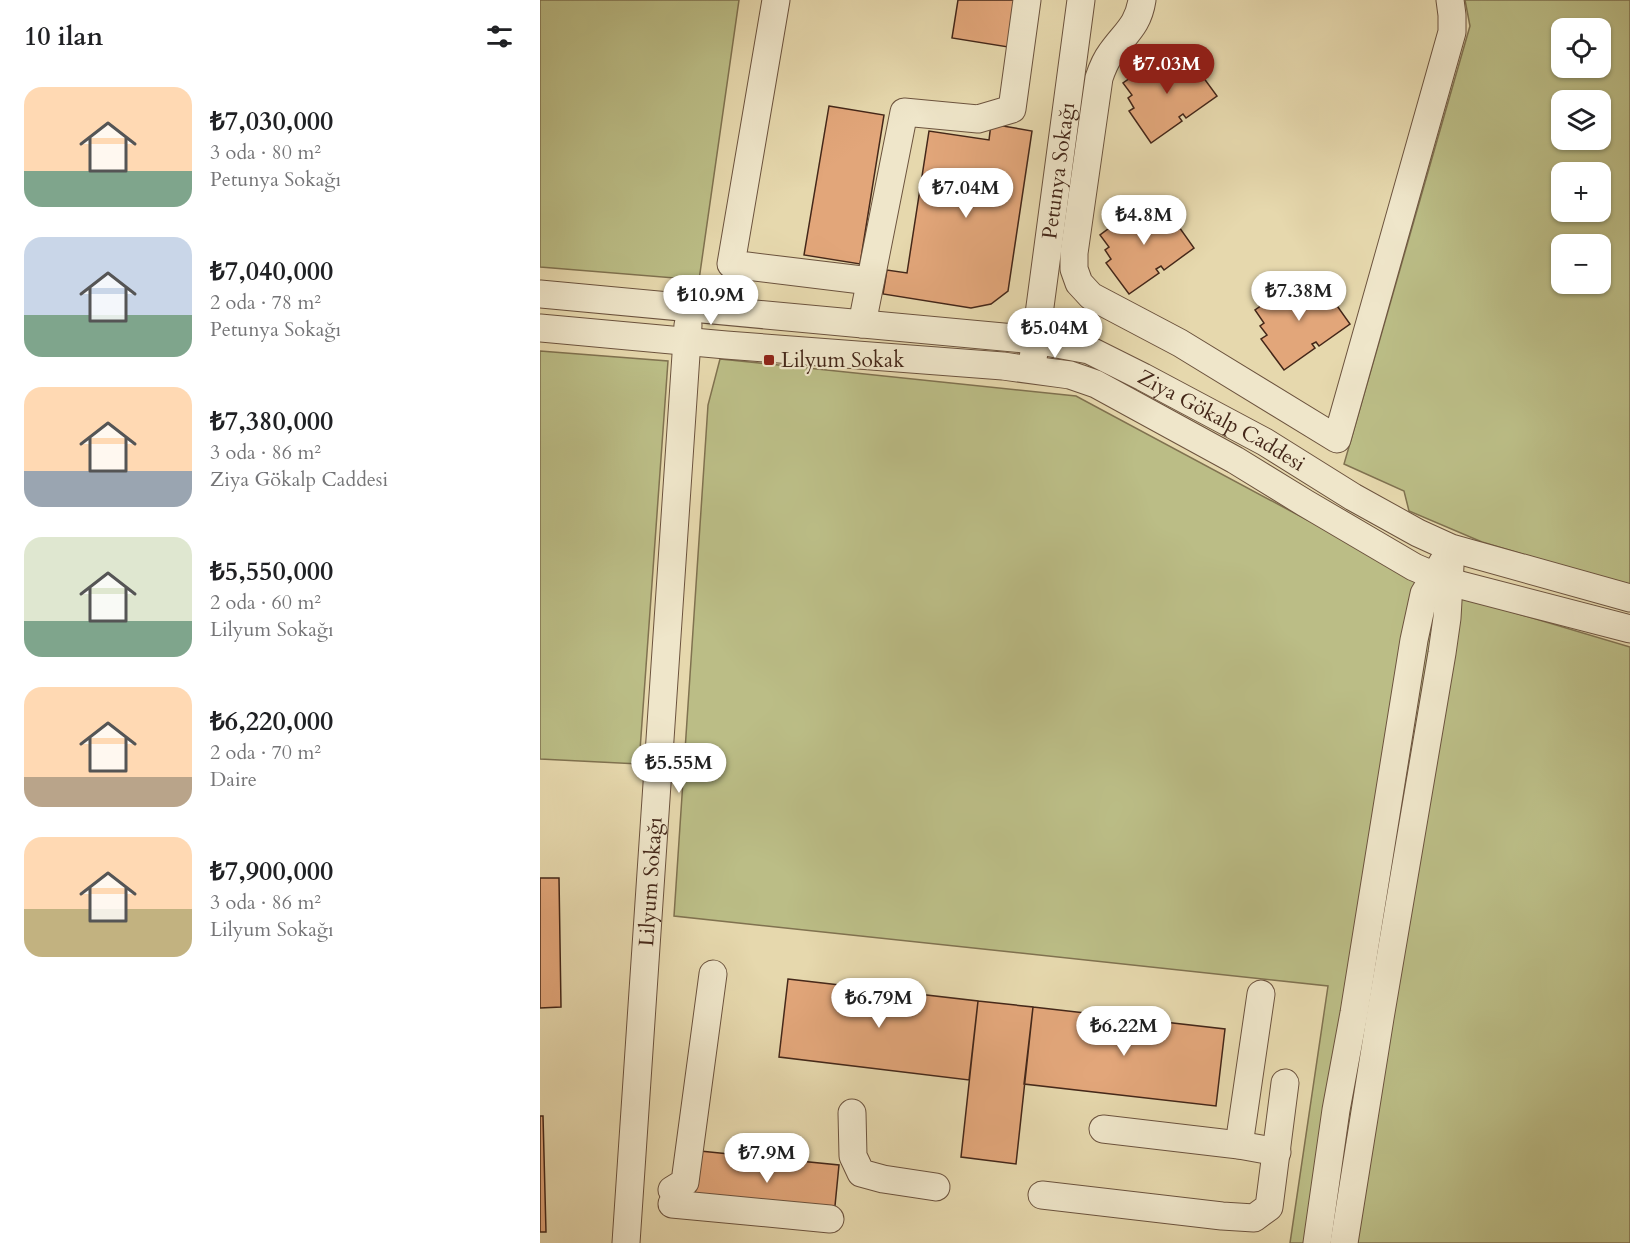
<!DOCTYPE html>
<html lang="tr">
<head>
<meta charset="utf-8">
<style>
	body { margin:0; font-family:Cardo,serif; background:#f6f6f6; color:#202124; height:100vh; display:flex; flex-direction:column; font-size:22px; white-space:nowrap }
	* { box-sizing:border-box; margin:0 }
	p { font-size:20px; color:#757577 }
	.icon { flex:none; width:33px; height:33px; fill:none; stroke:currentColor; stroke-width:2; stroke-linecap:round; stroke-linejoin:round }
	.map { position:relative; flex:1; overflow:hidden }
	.side { display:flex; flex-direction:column; background:#fff; width:540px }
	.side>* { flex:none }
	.buttons { position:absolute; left:1011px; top:18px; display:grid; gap:12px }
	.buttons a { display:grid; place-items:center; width:60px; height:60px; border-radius:12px; background:#fff; box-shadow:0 2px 4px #0004; font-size:30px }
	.price { position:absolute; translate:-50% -51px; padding:0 14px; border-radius:21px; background:#fff; color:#222; font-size:20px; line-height:39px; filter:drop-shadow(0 2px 3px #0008) }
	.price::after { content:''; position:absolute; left:50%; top:36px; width:18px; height:14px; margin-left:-9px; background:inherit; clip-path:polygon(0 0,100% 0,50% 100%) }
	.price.current { background:#8f2418; color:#fff }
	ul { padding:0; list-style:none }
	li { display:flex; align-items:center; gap:18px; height:150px; padding:0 24px }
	li span { display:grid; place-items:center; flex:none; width:168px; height:120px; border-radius:18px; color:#555 }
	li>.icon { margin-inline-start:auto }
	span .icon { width:72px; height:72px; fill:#fffc; stroke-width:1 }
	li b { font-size:26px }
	h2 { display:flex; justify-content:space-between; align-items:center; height:72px; padding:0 24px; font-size:26px }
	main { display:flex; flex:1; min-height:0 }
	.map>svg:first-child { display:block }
</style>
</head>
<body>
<main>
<section class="side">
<h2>10 ilan<svg class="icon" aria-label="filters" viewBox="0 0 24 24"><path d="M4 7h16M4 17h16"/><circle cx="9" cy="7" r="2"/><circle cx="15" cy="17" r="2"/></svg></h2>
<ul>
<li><span style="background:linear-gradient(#ffd9b3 70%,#7fa58c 0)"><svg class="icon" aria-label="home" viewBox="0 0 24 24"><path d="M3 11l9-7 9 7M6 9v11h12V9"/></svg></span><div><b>₺7,030,000</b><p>3 oda · 80 m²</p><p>Petunya Sokağı</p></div></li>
<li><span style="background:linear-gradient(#c9d6e8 65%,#7fa58c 0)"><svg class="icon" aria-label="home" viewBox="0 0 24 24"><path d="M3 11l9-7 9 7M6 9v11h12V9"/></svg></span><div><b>₺7,040,000</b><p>2 oda · 78 m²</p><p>Petunya Sokağı</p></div></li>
<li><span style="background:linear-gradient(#ffd9b3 70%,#9aa5b1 0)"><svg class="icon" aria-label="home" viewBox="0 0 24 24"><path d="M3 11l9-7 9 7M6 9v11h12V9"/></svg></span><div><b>₺7,380,000</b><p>3 oda · 86 m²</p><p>Ziya Gökalp Caddesi</p></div></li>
<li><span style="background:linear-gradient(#dfe7d0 70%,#7fa58c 0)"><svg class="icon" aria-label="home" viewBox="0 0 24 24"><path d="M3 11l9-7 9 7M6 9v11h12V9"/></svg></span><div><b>₺5,550,000</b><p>2 oda · 60 m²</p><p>Lilyum Sokağı</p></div></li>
<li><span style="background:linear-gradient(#ffd9b3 75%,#b9a48a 0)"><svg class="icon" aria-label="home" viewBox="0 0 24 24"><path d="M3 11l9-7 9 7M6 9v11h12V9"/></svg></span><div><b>₺6,220,000</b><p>2 oda · 70 m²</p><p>Daire</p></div></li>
<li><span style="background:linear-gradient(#ffd9b3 60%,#c2b280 0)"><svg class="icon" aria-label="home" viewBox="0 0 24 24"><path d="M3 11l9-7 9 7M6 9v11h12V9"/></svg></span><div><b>₺7,900,000</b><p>3 oda · 86 m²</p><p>Lilyum Sokağı</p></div></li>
</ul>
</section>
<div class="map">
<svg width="1090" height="1243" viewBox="0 0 1090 1243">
	<rect width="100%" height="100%" fill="#e6d8ad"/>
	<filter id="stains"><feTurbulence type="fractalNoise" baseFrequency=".00333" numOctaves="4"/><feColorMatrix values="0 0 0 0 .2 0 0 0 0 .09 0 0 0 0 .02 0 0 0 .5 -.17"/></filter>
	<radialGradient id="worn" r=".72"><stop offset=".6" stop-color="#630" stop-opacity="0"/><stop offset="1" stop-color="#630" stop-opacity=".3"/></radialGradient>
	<path fill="#bbbd86" stroke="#807250" stroke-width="1.5" fill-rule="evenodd" d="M0,0H199L159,280L0,267Z
		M925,0H1090V586L942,542L869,511L864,491L804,464L930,26ZM1022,28H1060V68H1022ZM1022,100H1060V140H1022ZM1022,172H1060V212H1022ZM1022,244H1060V284H1022Z
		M0,351L128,361L99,764L0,759Z
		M180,359L536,396L898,590L1090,647V1243H750L788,986L134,916L168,405Z"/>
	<path fill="#e2a67a" stroke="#442719" stroke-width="1.5" d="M418,0H475L468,47L412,38Z
		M630,48L640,61L644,59L651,69L655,66L677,96L646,118L643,114L639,117L642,121L611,143L589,111L594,108L588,98L592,95L583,83L603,69L607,75L617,69L611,62Z
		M289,106L344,115L320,264L264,255Z
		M451,124L492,131L468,291L451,304L431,308L343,294L347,270L367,273L389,131L449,140Z
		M608,200L617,213L621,210L628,220L632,217L654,248L624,270L621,266L616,269L619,273L589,294L566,263L571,259L565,250L569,247L560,235L580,220L585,227L594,220L589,214Z
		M763,275L772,289L776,286L783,296L788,293L810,324L779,346L776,342L772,344L775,348L744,370L721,339L727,335L720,326L724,323L715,310L735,296L740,303L749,296L744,289Z
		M0,878H19L21,1007L0,1008Z
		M248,979L438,1001L429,1080L239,1057Z
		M438,1001L493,1007L476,1164L421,1157Z
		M493,1007L685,1029L676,1106L484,1084Z
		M0,1116H3L6,1232H0Z
		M160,1151L299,1165L294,1216L154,1202Z"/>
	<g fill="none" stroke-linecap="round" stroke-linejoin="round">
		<defs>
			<g id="minor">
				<path d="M236,0L191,264L330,281"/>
				<path d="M602,0C598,26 585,33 571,53C565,61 562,69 559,78L534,253V269L539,283L551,296L640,343L797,439L912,32V15L910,0"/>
				<path id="s1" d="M0,294L495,340L549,350L603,377L725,442L813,497L878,533L911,548L1090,598"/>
				<path d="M322,324L364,112L438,119L472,109L487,0"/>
				<path d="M0,328L186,345L463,366L530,375L556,384L695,460L765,503L874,567L909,582L1090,629"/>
				<path id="s2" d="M493,359L541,0"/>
				<path d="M312,1113L313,1156L321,1173L343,1179L396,1187"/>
				<path d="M563,1129L699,1145L737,1152"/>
				<path d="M699,1145L721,994"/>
				<path d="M132,1190L145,1182L173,974"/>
				<path d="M502,1195L682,1216L714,1218L729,1207L745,1083"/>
				<path d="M132,1204L290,1219"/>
				<path id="s3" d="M86,1243L148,325"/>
				<path d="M777,1243L796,1110L814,1013L874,640L884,594L903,562"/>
				<path d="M804,1243L840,1018L902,653L907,618L910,566"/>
			</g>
		</defs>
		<use href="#minor" stroke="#6c533e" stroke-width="29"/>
		<use href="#minor" stroke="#efe6ca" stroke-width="27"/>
	</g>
	<rect fill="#8f2418" stroke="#efe6ca" stroke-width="2" x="223" y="354" width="12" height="12" rx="3"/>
	<g text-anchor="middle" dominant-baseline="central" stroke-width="4.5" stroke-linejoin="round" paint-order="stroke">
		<g font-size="21" fill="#442719" stroke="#efe6ca">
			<text stroke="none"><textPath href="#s2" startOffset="190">Petunya Sokağı</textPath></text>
			<text stroke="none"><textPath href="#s1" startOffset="702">Ziya Gökalp Caddesi</textPath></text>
			<text stroke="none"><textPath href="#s3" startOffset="362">Lilyum Sokağı</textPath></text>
		</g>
		<g font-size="21" fill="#442719" stroke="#efe6ca" text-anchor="start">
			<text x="241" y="360">Lilyum Sokak</text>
		</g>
	</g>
	<rect width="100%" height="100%" filter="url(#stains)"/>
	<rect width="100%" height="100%" fill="url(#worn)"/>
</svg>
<div class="buttons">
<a><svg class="icon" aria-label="locate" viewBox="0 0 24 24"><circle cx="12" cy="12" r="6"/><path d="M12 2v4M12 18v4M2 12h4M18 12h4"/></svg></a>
<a><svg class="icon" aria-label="layers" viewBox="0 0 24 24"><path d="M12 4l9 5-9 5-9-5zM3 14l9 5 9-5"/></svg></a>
<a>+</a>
<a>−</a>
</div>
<b class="price current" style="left:627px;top:95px">₺7.03M</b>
<b class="price" style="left:426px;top:219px">₺7.04M</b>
<b class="price" style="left:604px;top:246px">₺4.8M</b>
<b class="price" style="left:759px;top:322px">₺7.38M</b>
<b class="price" style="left:171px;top:326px">₺10.9M</b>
<b class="price" style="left:515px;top:359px">₺5.04M</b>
<b class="price" style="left:139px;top:794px">₺5.55M</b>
<b class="price" style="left:339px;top:1029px">₺6.79M</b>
<b class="price" style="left:584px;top:1057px">₺6.22M</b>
<b class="price" style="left:227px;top:1184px">₺7.9M</b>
</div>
</main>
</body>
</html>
